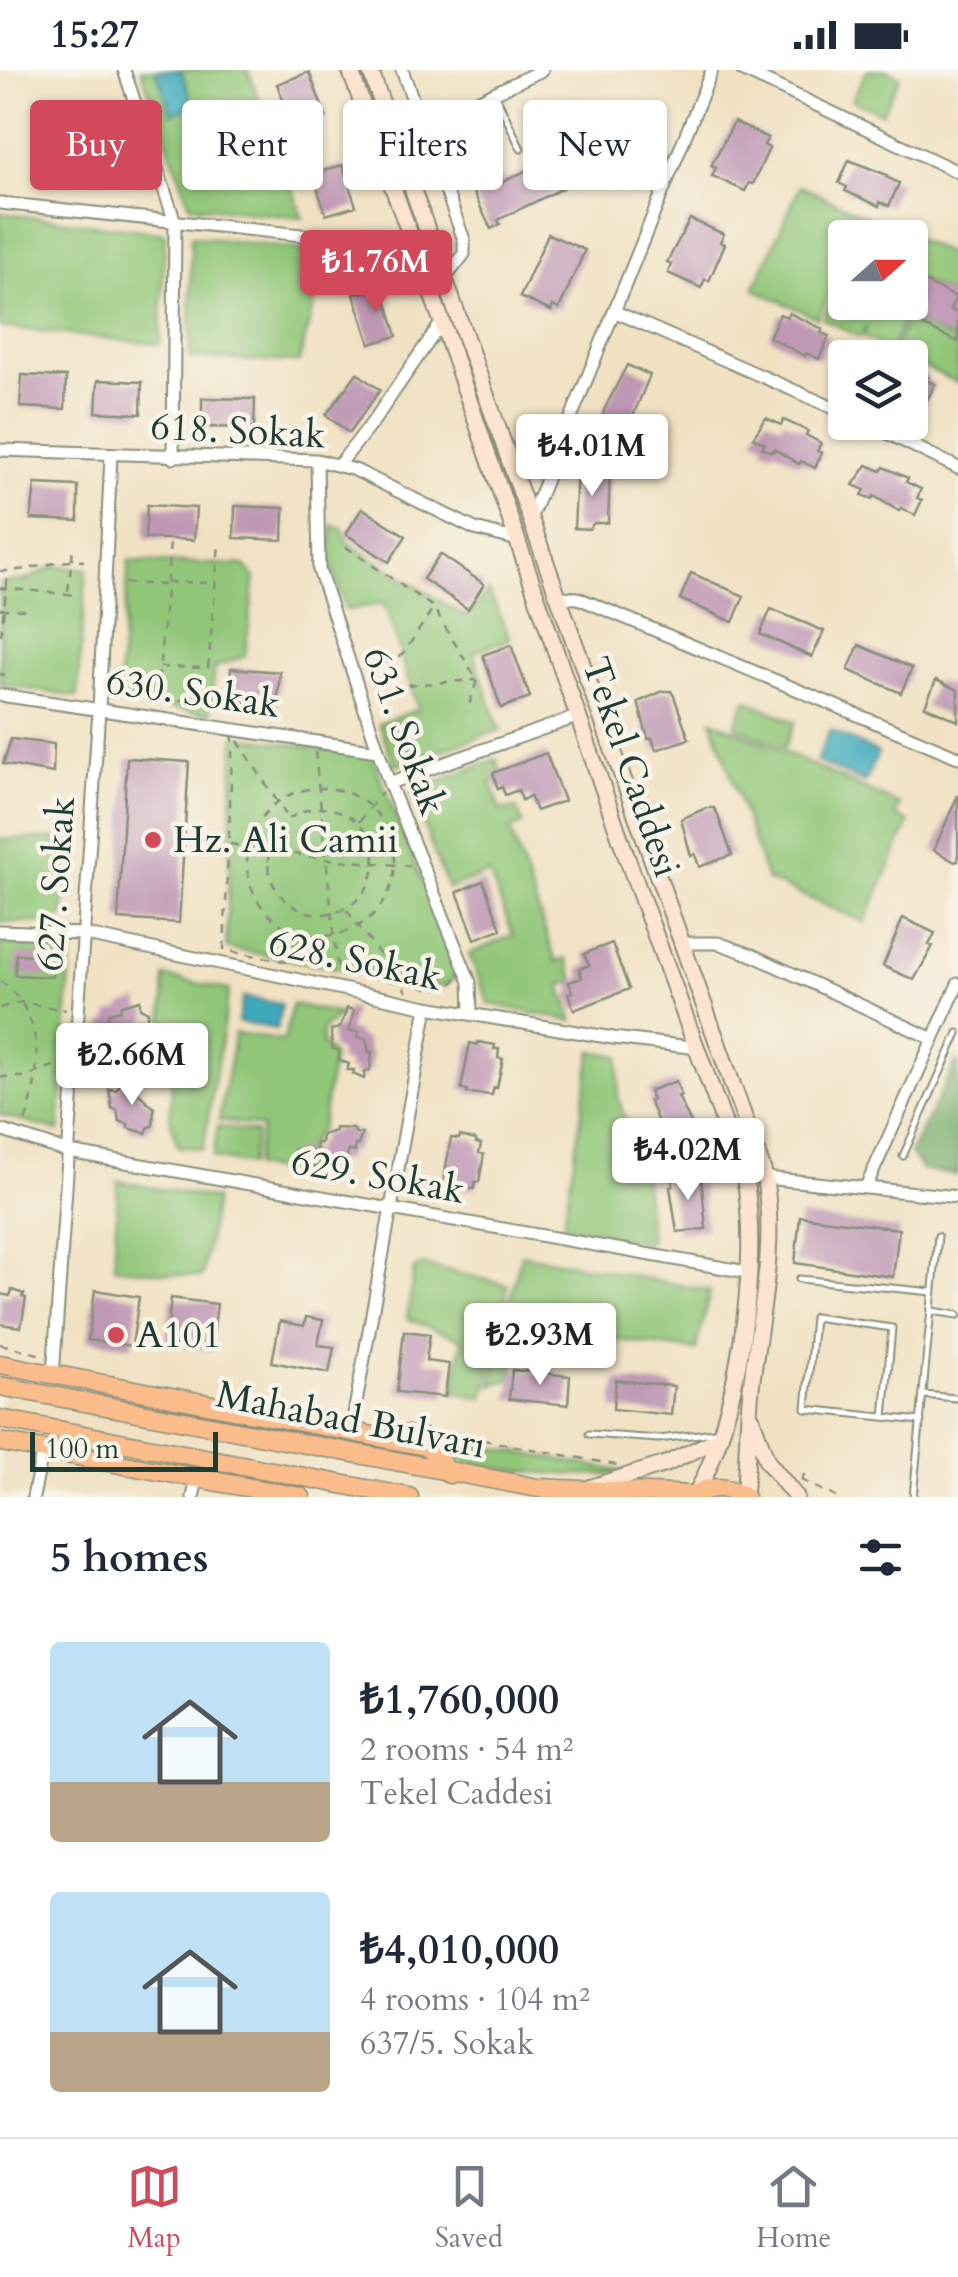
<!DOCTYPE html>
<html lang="en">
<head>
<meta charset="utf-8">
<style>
	body { margin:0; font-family:Cardo,serif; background:#f2f2f3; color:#1f2937; height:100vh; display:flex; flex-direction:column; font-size:38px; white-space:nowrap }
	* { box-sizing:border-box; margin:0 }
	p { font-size:32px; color:#747a83 }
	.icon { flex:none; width:55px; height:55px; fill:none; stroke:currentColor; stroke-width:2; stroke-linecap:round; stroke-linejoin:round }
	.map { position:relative; height:1427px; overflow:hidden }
	.side { display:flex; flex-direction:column; background:#fff; flex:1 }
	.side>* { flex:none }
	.banner { position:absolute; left:30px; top:30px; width:900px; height:90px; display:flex; gap:20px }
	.needle { width:65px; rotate:69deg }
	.controls { position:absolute; left:828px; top:150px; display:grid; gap:20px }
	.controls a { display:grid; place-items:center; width:100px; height:100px; border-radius:10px; background:#fff; box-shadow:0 2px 8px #0004; font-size:50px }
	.scale { position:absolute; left:30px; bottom:25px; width:188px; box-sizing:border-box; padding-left:10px; border:5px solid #1f3d34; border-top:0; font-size:28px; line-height:35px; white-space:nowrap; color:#1f3d34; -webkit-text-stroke:8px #f7f3e8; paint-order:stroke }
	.price { position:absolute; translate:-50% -85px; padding:0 22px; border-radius:10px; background:#fff; color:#222; font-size:32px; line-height:65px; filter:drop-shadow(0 2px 5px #0008) }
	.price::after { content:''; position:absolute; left:50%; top:60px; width:30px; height:22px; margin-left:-15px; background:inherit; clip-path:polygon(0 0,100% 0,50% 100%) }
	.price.on { background:#d1495b; color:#fff }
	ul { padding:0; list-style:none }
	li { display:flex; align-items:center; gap:30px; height:250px; padding:0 50px }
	li span { display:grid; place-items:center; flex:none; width:280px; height:200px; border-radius:10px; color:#555 }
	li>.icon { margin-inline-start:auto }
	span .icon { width:120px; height:120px; fill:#fffc; stroke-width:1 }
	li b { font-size:42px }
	h2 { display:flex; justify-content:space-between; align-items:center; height:120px; padding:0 50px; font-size:42px }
	.tag { padding:0 35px; border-radius:10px; background:#fff; box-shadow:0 2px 8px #0004; font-size:35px; line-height:90px }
	.tag.on { background:#d1495b; color:#fff }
	.status { display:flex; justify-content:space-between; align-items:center; height:70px; padding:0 50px; background:#fff; direction:ltr }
	.status svg { height:28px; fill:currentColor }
	.menu { display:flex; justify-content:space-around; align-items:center; height:140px; border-top:2px solid #e0e1e3; background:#fff; font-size:28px; color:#747a83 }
	.menu a { display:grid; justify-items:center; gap:5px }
	.menu .on { color:#d1495b }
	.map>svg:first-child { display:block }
</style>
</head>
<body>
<div class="status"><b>15:27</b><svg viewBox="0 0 49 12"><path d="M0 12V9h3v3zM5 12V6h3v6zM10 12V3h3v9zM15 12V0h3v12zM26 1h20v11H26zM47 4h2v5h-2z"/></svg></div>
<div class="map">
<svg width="958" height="1427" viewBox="0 0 958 1427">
	<rect width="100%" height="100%" fill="#f7f3e8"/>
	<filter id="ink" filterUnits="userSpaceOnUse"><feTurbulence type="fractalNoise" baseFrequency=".01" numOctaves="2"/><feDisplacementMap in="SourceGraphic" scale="20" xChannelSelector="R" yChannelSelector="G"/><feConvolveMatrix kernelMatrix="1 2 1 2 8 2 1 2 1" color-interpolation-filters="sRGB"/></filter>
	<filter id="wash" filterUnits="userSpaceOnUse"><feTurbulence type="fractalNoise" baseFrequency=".0048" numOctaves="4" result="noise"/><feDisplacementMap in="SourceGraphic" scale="40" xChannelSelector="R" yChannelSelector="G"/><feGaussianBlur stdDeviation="2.25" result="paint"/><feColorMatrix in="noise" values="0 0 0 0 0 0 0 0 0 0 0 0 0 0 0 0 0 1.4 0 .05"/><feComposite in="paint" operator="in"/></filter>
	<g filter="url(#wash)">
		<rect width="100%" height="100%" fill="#f0e1c3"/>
		<path fill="#91c678" stroke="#588256" stroke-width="2.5" d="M141,0H248L303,148L190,135Z
			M867,0H886L900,7L882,43L852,30Z
			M800,116L866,146L856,167L845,168V191L817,248L754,219Z
			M0,143L165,163L160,274L0,257Z
			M869,148L958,188L956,227L910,205V168H860Z
			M191,166L327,183L299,292L190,288Z
			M835,221L840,223L839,228L855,237L857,233L905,232L914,237L909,248H904L890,280L864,267L867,255L860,267L823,249Z
			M906,252L913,256L915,252L958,272V313L910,290V288L893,282Z
			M333,455L342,458L348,473L466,547L489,521L510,569L473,582L500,660L395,696L379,654L418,639L384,533L346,540L330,492Z
			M129,491L244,495L255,508L245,586L215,597L210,644L125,631L118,621Z
			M55,496L87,499L77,627L0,614V513L24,511Z
			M746,630L795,652L784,678L735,656Z
			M712,650L900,735L895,746L909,752L865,852L767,810Z
			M235,666L372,686L459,905L442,917L226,878Z
			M496,689L502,706L491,712L501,741L516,738L523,754L510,760L556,892L567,889L575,911L561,915L573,951L489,934L469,884L513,865L489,803L448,819L411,722Z
			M0,769H65L64,846L44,853L0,852Z
			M0,873L66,879L71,885L59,1061L0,1045Z
			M165,907L229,920L203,1079L178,1076L170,1048L172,1011L161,1008Z
			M292,934L340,944L322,960V974L333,986L321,1058L309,1074L305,1105L254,1097L262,1057L219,1050L235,963L284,971Z
			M592,981L619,986L618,1028L643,1104L650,1167L647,1173L563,1155Z
			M218,1056L256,1063L250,1095L213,1088Z
			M118,1111L215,1129L202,1207L114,1197Z
			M521,1184L710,1221L696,1280L523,1258L511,1309L491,1315Z
			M422,1195L508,1215L484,1328L454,1322L462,1269L407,1249L414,1199Z
			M423,1365L626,1402C597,1409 481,1401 454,1389C443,1385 433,1373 423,1365Z"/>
		<path fill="#74ab68" stroke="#4a744e" stroke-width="2.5" d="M958,989V1105L922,1100L910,1083Z"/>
		<path fill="#3daabc" stroke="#2e7478" stroke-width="2.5" d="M181,0L194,36L172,44L156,1Z
			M830,660L878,683L865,713L816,691Z
			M243,927L281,934L277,959L238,952Z"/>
		<g id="blocks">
			<path fill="#be97b4" d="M309,2L326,47L294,59L277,14Z
				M734,52L768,68L764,75L769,78L753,114L749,113L745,121L712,106L716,98L711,96Z
				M589,56L609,95L604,98L607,104L595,110L592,104L498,150L500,154L491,159L469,113L497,99L503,112L561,83L556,72Z
				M849,90L887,105L886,107L899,113L889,136L880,132L879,136L845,121L847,117L839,113Z
				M342,95L356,136L326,145L313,104Z
				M690,149L724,164L720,172L725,174L709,211L705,209L701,218L668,203L671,194L667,192Z
				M548,164L585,180L559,239L553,236L551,241L520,227Z
				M910,205L956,227L950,240L958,243V272L915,252L920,240L910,235Z
				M382,216L397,266L370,274L354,224Z
				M789,243L823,259L821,263L829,266L819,289L806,283L805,286L769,267L780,244L787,247Z
				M627,295L650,305L627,361L602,351L604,340Z
				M910,301L928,307L926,310L935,314L924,336L910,330Z
				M357,303L380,320L349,363L326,345Z
				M22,305L66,307L65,339L20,337Z
				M98,310L142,312L141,344L96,342Z
				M202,328L255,329L254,358L202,357Z
				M766,348L781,355L784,350L808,361L806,365L821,373L817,381L822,383L815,398L801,391L799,394L774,379L772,382L762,378L765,373L753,368Z
				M867,395L881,401L884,397L908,408L906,412L921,419L917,428L922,430L915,445L901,438L899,441L874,426L872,429L862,425L865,420L853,415Z
				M594,400V404H610L608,453H594L589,459L574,458L577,401Z
				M35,414L78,416V451L31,449Z
				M147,435L196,438L194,470L145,468Z
				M235,436L284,438L283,470L234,468Z
				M362,438L406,466L389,492L346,464Z
				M440,484L484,514L468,539L423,509Z
				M691,503L744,526L733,552L680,529Z
				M771,539L824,561L812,587L760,564Z
				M511,575L530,627L501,638L483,585Z
				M859,575L912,598L901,623L848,600Z
				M231,598L280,602L277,635L228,630Z
				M936,610L958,620V651L925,636Z
				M663,621H671L674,626L689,669L656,680L652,668L648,669L638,632Z
				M11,669L54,674L53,703L3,694Z
				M546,683L564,731L536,741L530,726L522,730L518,720L505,725L502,717L498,719L493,703Z
				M127,688L189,692L179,853L118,849Z
				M958,725V791L955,792L934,780Z
				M706,738H714L717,743L732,785L699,797L695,784L691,786L681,749Z
				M483,811L501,859L475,869L457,822Z
				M903,848L935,863L929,875L933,876L914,910L883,896Z
				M612,873L629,919L574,940L568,923L572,922L569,912L582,908L579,899L589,895L584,884Z
				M16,884L53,886L52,907L15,905Z
				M140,930V938L148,942L144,959L138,960L125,977H108L105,972L99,971L103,953L107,952L109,943L120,940L122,935Z
				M347,938L354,940L349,961L358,962V967L366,969L369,982H372L370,1000L365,1002L364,1009L353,1004L354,1000H347L349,994L339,990V980L332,979L331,960L340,958Z
				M478,972L495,975L494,979H499L498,988L503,989L497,1018L494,1017L492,1025L467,1023V1020L461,1019L470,973L478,975Z
				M676,1011L681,1025L678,1026L695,1062L667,1072L649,1031L652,1030L649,1021Z
				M122,1012L138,1017V1023L154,1038L153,1055L148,1058L146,1063L128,1058V1054L119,1051L117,1040L112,1038L109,1019L116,1020Z
				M335,1058L353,1059L356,1063L362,1064L358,1075H355V1082L349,1080L346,1090L336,1091L335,1098L316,1100L314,1091L293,1086L294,1079L316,1082V1073H321L322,1065L335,1061Z
				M460,1066L476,1070V1073L481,1074L479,1083L484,1084L479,1112H475L474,1119L448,1118L449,1114L443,1113L451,1068L459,1069Z
				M701,1105L706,1159L677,1162L670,1117L673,1116L672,1108Z
				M800,1146L899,1159L893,1207L795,1193Z
				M12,1220L24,1224L22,1227L26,1228L21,1257L0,1254V1224L10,1226Z
				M95,1220L139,1227L132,1276L88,1270Z
				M171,1228L217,1234L211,1280L166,1274Z
				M306,1247L323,1250L318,1275L334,1277L329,1303L272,1292L280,1251L304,1256Z
				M404,1261L430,1264L426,1291L449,1294L445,1327L397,1322Z
				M512,1300L570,1306L568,1335L509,1329Z
				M616,1310L674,1316L671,1345L613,1339Z"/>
		</g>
	</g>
	<g filter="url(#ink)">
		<use href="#blocks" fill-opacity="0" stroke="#888f7c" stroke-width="2.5"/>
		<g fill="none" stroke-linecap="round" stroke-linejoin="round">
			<defs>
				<path id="lane" d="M496,26L521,79
					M903,1086L958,963
					M799,1209L933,1222
					M932,1241L958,1245
					M924,1325L956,1328
					M884,1347L892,1258L814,1247L806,1339L921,1351
					M589,1364L659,1369L715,1362
					M913,1427L938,1166"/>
				<path id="street" d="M124,0L175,152L173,388
					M402,0L464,170V184L445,208
					M742,0L958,102
					M423,57L542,0
					M0,133L358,171L411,167
					M616,242L845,343
					M865,352L958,398
					M0,380L317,390L355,400L475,459L518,470
					M317,390L319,500L389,713L470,912L471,943
					M339,395L375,349L442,252
					M530,449L712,0
					M561,527L578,528L958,687
					M0,625L378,681
					M389,713L579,646
					M0,861L82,864L427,937L613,968L698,978
					M680,873H718L752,885L933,969
					M0,1060L69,1082L747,1202
					M765,1108L958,1127
					M866,1117L958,914
					M53,1306L99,640L111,385
					M351,1361L427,937
					M33,1427L43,1379
					M193,1427L198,1406"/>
				<path id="secondary" d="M350,0L442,252L627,788L745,1110C760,1195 738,1348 696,1424
					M370,0L763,1100C778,1169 761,1240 752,1310C747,1349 748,1387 744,1427
					M752,1349L767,1391L796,1427
					M589,1418L666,1394L720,1368"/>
				<path id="primary" d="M0,1294L425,1376L434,1382L449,1404
					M0,1316L538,1418L693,1425
					M0,1349L409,1427
					M0,1372L301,1427
					M691,1427C710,1415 726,1415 745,1427"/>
			</defs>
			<use href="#lane" stroke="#888f7c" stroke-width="9"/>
			<use href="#street" stroke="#888f7c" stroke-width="15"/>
			<use href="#secondary" stroke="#888f7c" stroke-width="19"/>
			<use href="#primary" stroke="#888f7c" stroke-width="21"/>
			<path stroke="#888f7c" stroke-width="2.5" stroke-dasharray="8 8" stroke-linecap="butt" d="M170,474L157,627L182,630
				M346,477L433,537L477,610L467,642
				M0,501C30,502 55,489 84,491
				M167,512L214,513
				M124,513L165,515
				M0,518L78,525
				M68,521L73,478
				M0,539L26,540
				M1,565L8,503
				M385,595L403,584L432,540
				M160,597L208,598L219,474
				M0,604L5,605
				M392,616L476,610
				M233,664L375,684L460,900C455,914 449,918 434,919L224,880Z
				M238,671L288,748
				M315,682L338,902
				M247 792a74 74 0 1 1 148 0a74 74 0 1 1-148 0Z
				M268 791a53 53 0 1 1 106 0a53 53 0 1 1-106 0Z
				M359,752L382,722
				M230,774L326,789L410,796
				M347,840L407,922
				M0,911C46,943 42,1007 24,1054
				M0,938L21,932L66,940
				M0,1007H26L60,993
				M0,1274L42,1285
				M404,1355L617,1395
				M801,1410L836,1427
				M801,1411L805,1403"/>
			<use href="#lane" stroke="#fff" stroke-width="5"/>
			<use href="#street" stroke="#fff" stroke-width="11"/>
			<use href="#secondary" stroke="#fde4d0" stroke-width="15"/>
			<use href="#primary" stroke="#f9bc8a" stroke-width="18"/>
		</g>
	</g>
	<g fill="#d1495b" stroke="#f7f3e8" stroke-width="4">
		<circle cx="153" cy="770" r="10"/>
		<circle cx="116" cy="1265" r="10"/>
	</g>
	<g text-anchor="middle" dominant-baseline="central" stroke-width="9" stroke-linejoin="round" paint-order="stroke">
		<g font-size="38" fill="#1f3d34" stroke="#f7f3e8">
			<text transform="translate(238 361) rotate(3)">618. Sokak</text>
			<text transform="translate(193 623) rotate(8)">630. Sokak</text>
			<text transform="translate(404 661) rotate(70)">631. Sokak</text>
			<text transform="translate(631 697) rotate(71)">Tekel Caddesi</text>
			<text transform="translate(56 814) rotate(-86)">627. Sokak</text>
			<text transform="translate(355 890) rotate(12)">628. Sokak</text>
			<text transform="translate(378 1106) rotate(10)">629. Sokak</text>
			<text transform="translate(351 1350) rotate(11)">Mahabad Bulvarı</text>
		</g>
		<g font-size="38" fill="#1f3d34" stroke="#f7f3e8" text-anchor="start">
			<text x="173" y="770">Hz. Ali Camii</text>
			<text x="136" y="1265">A101</text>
		</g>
	</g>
</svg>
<div class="controls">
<a><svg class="needle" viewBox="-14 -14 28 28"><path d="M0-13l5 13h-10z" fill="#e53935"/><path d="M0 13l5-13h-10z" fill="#747a83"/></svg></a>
<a><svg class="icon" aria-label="layers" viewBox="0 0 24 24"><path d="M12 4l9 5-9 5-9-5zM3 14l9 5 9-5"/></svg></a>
</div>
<div class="scale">100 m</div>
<b class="price on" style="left:376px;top:245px">₺1.76M</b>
<b class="price" style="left:592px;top:429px">₺4.01M</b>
<b class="price" style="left:132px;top:1038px">₺2.66M</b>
<b class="price" style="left:688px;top:1133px">₺4.02M</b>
<b class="price" style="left:540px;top:1318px">₺2.93M</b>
<div class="banner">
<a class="tag on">Buy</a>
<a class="tag">Rent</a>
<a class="tag">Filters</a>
<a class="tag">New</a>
</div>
</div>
<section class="side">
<h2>5 homes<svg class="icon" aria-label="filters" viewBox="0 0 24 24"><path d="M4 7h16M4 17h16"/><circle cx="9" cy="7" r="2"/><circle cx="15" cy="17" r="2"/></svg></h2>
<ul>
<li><span style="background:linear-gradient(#bfe0f5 70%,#b9a48a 0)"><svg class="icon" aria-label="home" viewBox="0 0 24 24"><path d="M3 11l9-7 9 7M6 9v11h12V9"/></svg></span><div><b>₺1,760,000</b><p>2 rooms · 54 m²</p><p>Tekel Caddesi</p></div></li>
<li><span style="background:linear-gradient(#bfe0f5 70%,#b9a48a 0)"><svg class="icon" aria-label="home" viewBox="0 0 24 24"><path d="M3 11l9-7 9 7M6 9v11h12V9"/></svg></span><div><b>₺4,010,000</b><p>4 rooms · 104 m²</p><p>637/5. Sokak</p></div></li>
</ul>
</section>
<nav class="menu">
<a class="on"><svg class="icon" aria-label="map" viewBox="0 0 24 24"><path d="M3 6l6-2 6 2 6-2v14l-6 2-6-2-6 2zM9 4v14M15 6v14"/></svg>Map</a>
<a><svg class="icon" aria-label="saved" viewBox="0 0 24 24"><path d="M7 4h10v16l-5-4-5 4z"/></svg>Saved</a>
<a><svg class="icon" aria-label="home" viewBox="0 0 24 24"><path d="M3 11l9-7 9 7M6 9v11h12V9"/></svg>Home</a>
</nav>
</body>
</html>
